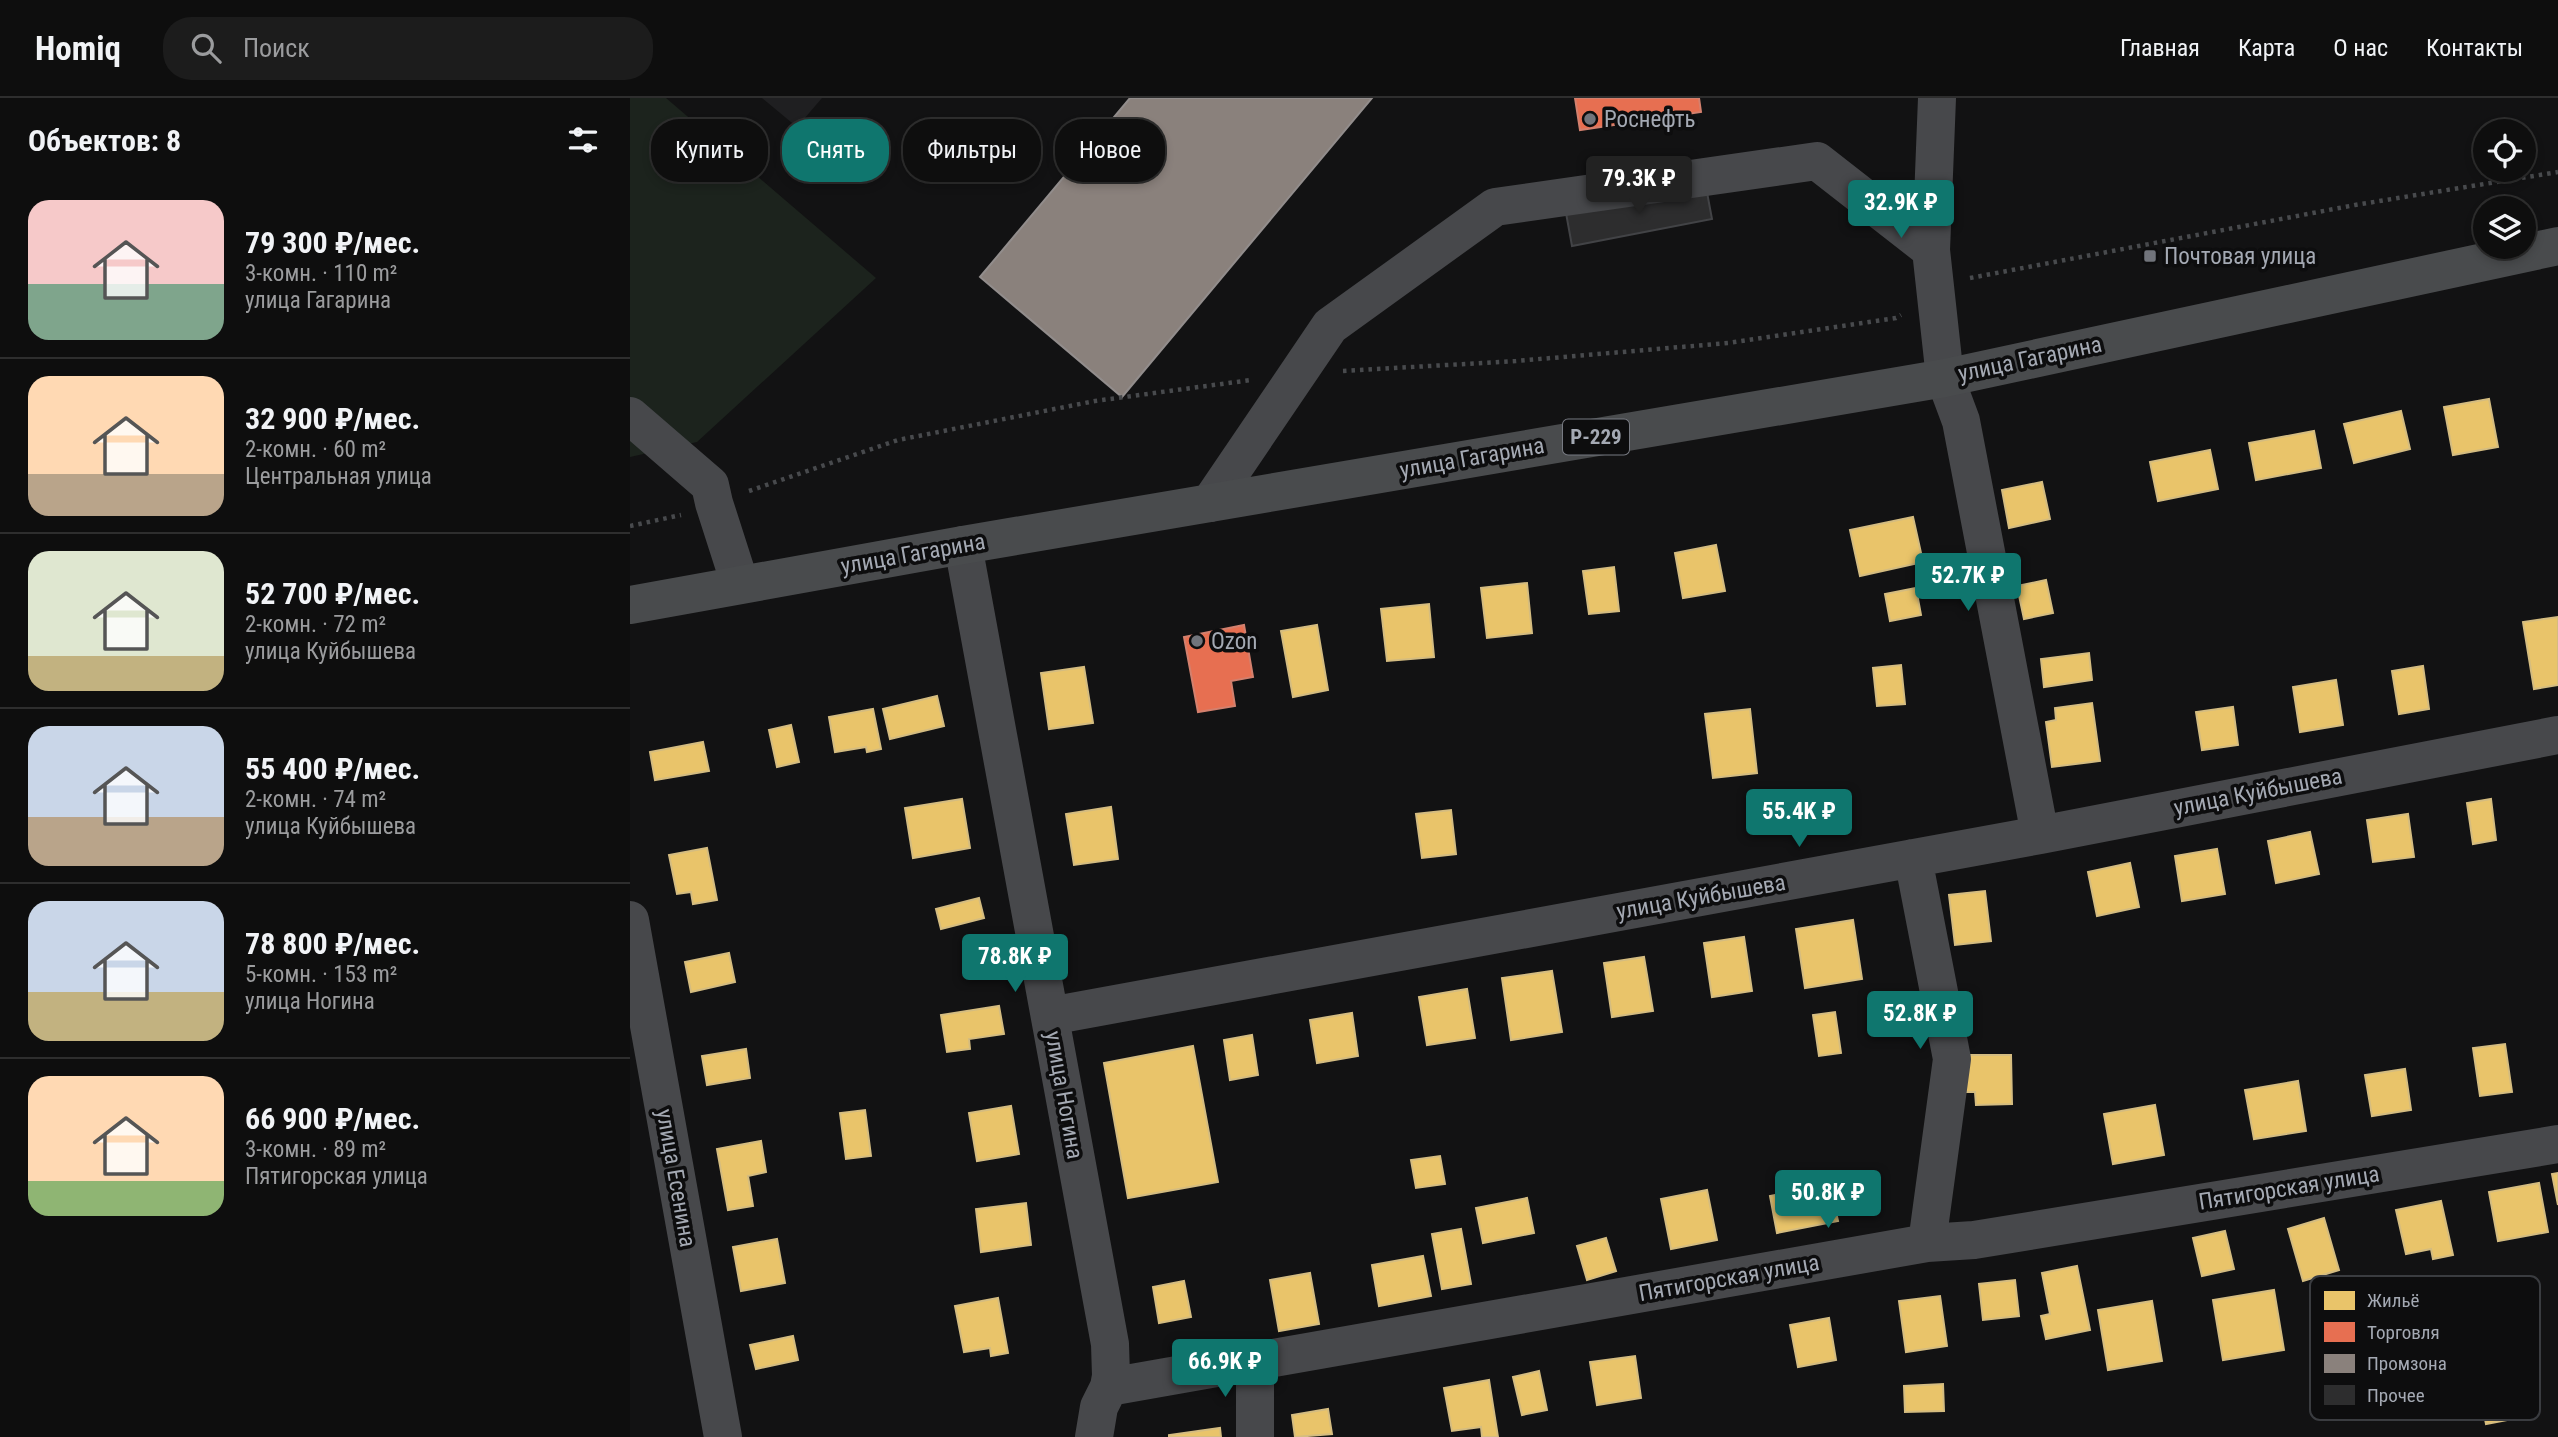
<!DOCTYPE html>
<html lang="ru">
<head>
<meta charset="utf-8">
<style>
	body { margin:0; font-family:"Roboto Condensed",sans-serif; background:#1c1c1c; color:#f1f3f6; height:100vh; display:flex; flex-direction:column; font-size:26px; white-space:nowrap }
	* { box-sizing:border-box; margin:0 }
	p { font-size:23px; color:#9b9c9e }
	.icon { flex:none; width:38px; height:38px; fill:none; stroke:currentColor; stroke-width:2; stroke-linecap:round; stroke-linejoin:round }
	.map { position:relative; flex:1; overflow:hidden }
	.panel { display:flex; flex-direction:column; background:#0e0e0e; width:630px }
	.panel>* { flex:none }
	.top-card { position:absolute; left:21px; top:21px; width:665px; height:63px; display:flex; gap:14px }
	.buttons { position:absolute; left:1843px; top:21px; display:grid; gap:14px }
	.buttons a { display:grid; place-items:center; width:63px; height:63px; border-radius:50%; background:#0e0e0e; box-shadow:0 4px 10px #0003,0 0 0 2px #2e2e2e; font-size:35px }
	.price { position:absolute; translate:-50% -60px; padding:0 16px; border-radius:7px; background:#0f766e; color:#fff; font-size:23px; line-height:46px; filter:drop-shadow(0 2px 4px #0008) }
	.price::after { content:''; position:absolute; left:50%; top:42px; width:21px; height:16px; margin-left:-10px; background:inherit; clip-path:polygon(0 0,100% 0,50% 100%) }
	.price.current { background:#222; color:#fff }
	ul { padding:0; list-style:none }
	li { display:flex; align-items:center; gap:21px; height:175px; padding:0 28px }
	li+li { border-top:2px solid #2e2e2e }
	li span { display:grid; place-items:center; flex:none; width:196px; height:140px; border-radius:21px; color:#555 }
	li>.icon { margin-inline-start:auto }
	span .icon { width:84px; height:84px; fill:#fffc; stroke-width:1 }
	li b { font-size:30px }
	h2 { display:flex; justify-content:space-between; align-items:center; height:84px; padding:0 28px; font-size:30px }
	.chip { padding:0 24px; border-radius:28px; background:#0e0e0e; box-shadow:0 4px 10px #0003,0 0 0 2px #2e2e2e; font-size:24px; line-height:63px }
	.chip.current { background:#0f766e; color:#fff }
	header { display:flex; align-items:center; gap:42px; box-sizing:border-box; height:98px; padding:0 35px; background:#0e0e0e; border-bottom:2px solid #2e2e2e }
	header strong { font-size:33px }
	nav { display:flex; gap:38px; margin-inline-start:auto; font-size:24px }
	.search { width:490px; height:63px; background:#1c1c1c; display:flex; align-items:center; gap:18px; box-sizing:border-box; padding:0 24px; border-radius:28px; color:#9b9c9e; font-size:26px }
	main { display:flex; flex:1; min-height:0 }
	.map>svg:first-child { display:block }
</style>
</head>
<body>
<header>
<strong>Homiq</strong>
<div class="search"><svg class="icon" aria-label="search" viewBox="0 0 24 24"><circle cx="10" cy="10" r="6"/><path d="M15 15l6 6"/></svg>Поиск</div>
<nav><a>Главная</a><a>Карта</a><a>О нас</a><a>Контакты</a></nav>
</header>
<main>
<section class="panel">
<h2>Объектов: 8<svg class="icon" aria-label="filters" viewBox="0 0 24 24"><path d="M4 7h16M4 17h16"/><circle cx="9" cy="7" r="2"/><circle cx="15" cy="17" r="2"/></svg></h2>
<ul>
<li><span style="background:linear-gradient(#f6c9c9 60%,#7fa58c 0)"><svg class="icon" aria-label="home" viewBox="0 0 24 24"><path d="M3 11l9-7 9 7M6 9v11h12V9"/></svg></span><div><b>79 300 ₽/мес.</b><p>3-комн. · 110 m²</p><p>улица Гагарина</p></div></li>
<li><span style="background:linear-gradient(#ffd9b3 70%,#b9a48a 0)"><svg class="icon" aria-label="home" viewBox="0 0 24 24"><path d="M3 11l9-7 9 7M6 9v11h12V9"/></svg></span><div><b>32 900 ₽/мес.</b><p>2-комн. · 60 m²</p><p>Центральная улица</p></div></li>
<li><span style="background:linear-gradient(#dfe7d0 75%,#c2b280 0)"><svg class="icon" aria-label="home" viewBox="0 0 24 24"><path d="M3 11l9-7 9 7M6 9v11h12V9"/></svg></span><div><b>52 700 ₽/мес.</b><p>2-комн. · 72 m²</p><p>улица Куйбышева</p></div></li>
<li><span style="background:linear-gradient(#c9d6e8 65%,#b9a48a 0)"><svg class="icon" aria-label="home" viewBox="0 0 24 24"><path d="M3 11l9-7 9 7M6 9v11h12V9"/></svg></span><div><b>55 400 ₽/мес.</b><p>2-комн. · 74 m²</p><p>улица Куйбышева</p></div></li>
<li><span style="background:linear-gradient(#c9d6e8 65%,#c2b280 0)"><svg class="icon" aria-label="home" viewBox="0 0 24 24"><path d="M3 11l9-7 9 7M6 9v11h12V9"/></svg></span><div><b>78 800 ₽/мес.</b><p>5-комн. · 153 m²</p><p>улица Ногина</p></div></li>
<li><span style="background:linear-gradient(#ffd9b3 75%,#8fb573 0)"><svg class="icon" aria-label="home" viewBox="0 0 24 24"><path d="M3 11l9-7 9 7M6 9v11h12V9"/></svg></span><div><b>66 900 ₽/мес.</b><p>3-комн. · 89 m²</p><p>Пятигорская улица</p></div></li>
</ul>
</section>
<div class="map">
<svg width="1928" height="1339" viewBox="0 0 1928 1339">
	<rect width="100%" height="100%" fill="#121213"/>
	<path fill="#1f1f21" d="M132,0H192L167,29Z"/>
	<path fill="#1c231d" d="M0,0H36L246,180L67,344L0,359Z"/>
	<path fill="#e9c46a" stroke="#d4bc80" stroke-width="2" d="M1859,301L1868,349L1823,357L1814,309Z
		M1771,313L1780,351L1724,365L1714,326Z
		M1684,333L1691,370L1626,382L1619,345Z
		M1580,352L1588,391L1528,403L1520,364Z
		M1412,384L1420,421L1379,430L1372,392Z
		M1283,419L1293,464L1230,478L1220,432Z
		M1086,447L1095,493L1053,500L1045,455Z
		M984,469L989,513L959,516L953,473Z
		M1416,482L1423,515L1394,521L1387,488Z
		M897,485L902,535L857,540L851,490Z
		M1286,490L1291,517L1260,523L1255,496Z
		M799,506L804,559L757,563L751,511Z
		M1928,519V587L1904,591L1893,524Z
		M687,527L698,592L663,599L651,533Z
		M1459,555L1462,582L1414,589L1411,561Z
		M1271,567L1275,606L1247,608L1243,570Z
		M1793,568L1799,611L1769,616L1762,573Z
		M454,569L463,625L419,631L411,575Z
		M1706,582L1713,627L1670,634L1663,589Z
		M307,598L314,628L260,641L253,611Z
		M1462,605L1470,663L1422,669L1416,624L1426,622L1425,610Z
		M1603,609L1608,647L1572,652L1566,614Z
		M243,611L251,651L237,654L236,649L205,654L199,619Z
		M1120,611L1127,675L1083,680L1075,616Z
		M161,627L169,664L147,669L139,632Z
		M73,644L79,673L25,682L20,654Z
		M332,701L340,750L283,760L275,710Z
		M1861,701L1866,742L1843,746L1837,705Z
		M481,709L488,761L444,767L436,716Z
		M821,712L826,756L792,760L786,716Z
		M1778,716L1784,759L1743,764L1737,722Z
		M1680,734L1689,776L1646,785L1638,743Z
		M77,750L87,802L63,806L61,794L47,796L39,757Z
		M1587,751L1595,796L1552,803L1545,758Z
		M1500,765L1509,809L1467,818L1458,774Z
		M1355,793L1361,843L1325,847L1319,797Z
		M349,800L354,820L311,831L306,811Z
		M1223,822L1232,881L1175,890L1166,831Z
		M1114,839L1122,893L1082,899L1074,845Z
		M99,855L105,884L61,894L55,864Z
		M1014,859L1023,913L982,919L974,865Z
		M922,873L932,934L881,942L872,880Z
		M837,891L845,940L797,947L789,899Z
		M369,908L374,936L339,941L340,951L317,954L311,917Z
		M1205,914L1211,955L1189,958L1183,917Z
		M722,915L728,958L687,965L680,922Z
		M622,937L628,977L600,982L594,942Z
		M1875,946L1882,994L1850,998L1843,950Z
		M563,948L588,1084L498,1100L474,965Z
		M116,951L120,980L77,987L72,958Z
		M1334,957H1381L1382,1006L1346,1007L1345,994H1335Z
		M1775,971L1781,1012L1742,1018L1735,977Z
		M1668,983L1676,1033L1624,1041L1615,992Z
		M1525,1007L1534,1057L1483,1066L1474,1016Z
		M381,1008L389,1056L347,1063L339,1015Z
		M235,1012L241,1058L216,1061L210,1015Z
		M131,1043L136,1074L118,1078L123,1108L98,1112L87,1051Z
		M810,1058L815,1086L786,1090L781,1062Z
		M1928,1075V1107L1922,1076Z
		M1909,1085L1918,1134L1868,1143L1859,1094Z
		M1200,1086L1208,1123L1147,1135L1140,1098Z
		M1077,1092L1087,1142L1041,1151L1031,1101Z
		M897,1100L904,1135L853,1145L846,1110Z
		M1811,1103L1823,1157L1803,1161L1801,1151L1776,1156L1766,1112Z
		M396,1105L401,1147L351,1154L346,1111Z
		M1694,1120L1709,1172L1673,1183L1658,1131Z
		M831,1131L841,1186L812,1191L802,1136Z
		M1595,1133L1604,1171L1572,1178L1563,1140Z
		M976,1140L986,1173L957,1182L947,1148Z
		M147,1141L155,1185L111,1193L103,1149Z
		M793,1158L801,1198L749,1208L742,1167Z
		M1447,1168L1460,1232L1416,1241L1411,1218L1420,1216L1412,1175Z
		M680,1175L689,1226L649,1233L640,1182Z
		M1385,1182L1389,1218L1353,1222L1349,1186Z
		M554,1183L561,1219L529,1225L523,1189Z
		M1644,1192L1654,1252L1593,1262L1583,1202Z
		M1310,1198L1317,1248L1276,1254L1269,1203Z
		M368,1200L378,1255L361,1258L360,1250L334,1254L325,1208Z
		M1522,1203L1532,1263L1478,1272L1468,1212Z
		M1199,1220L1206,1262L1168,1269L1160,1227Z
		M163,1238L168,1262L126,1271L120,1247Z
		M1005,1258L1011,1300L967,1307L960,1264Z
		M909,1273L917,1312L892,1317L883,1279Z
		M859,1282L868,1339H852L851,1329L822,1333L814,1290Z
		M1887,1284L1893,1319L1856,1326L1849,1291Z
		M1313,1286L1314,1313L1275,1314L1274,1288Z
		M698,1311L702,1336L665,1339L662,1317Z
		M590,1330L591,1339H539V1337Z"/>
	<path fill="#e76f51" stroke="#d3806e" stroke-width="2" d="M945,0H1069L1071,14L950,32Z
		M614,527L623,579L601,583L605,608L568,614L554,539Z"/>
	<path fill="#8a817c" stroke="#928d8c" stroke-width="2" d="M500,0H742L492,299L350,179Z"/>
	<path fill="#2d2d2e" stroke="#424346" stroke-width="2" d="M1076,89L1082,121L942,148L936,115Z"/>
	<g fill="none" stroke-linecap="round" stroke-linejoin="round">
		<path stroke="#484a4d" stroke-width="4.5" stroke-dasharray="3.5 5" stroke-linecap="butt" d="M1340,180L1725,107L1928,74
			M713,273L886,263L1098,245L1266,220L1271,217
			M119,393L268,342L465,303L621,282
			M0,428L51,417"/>
		<path stroke="#47484b" stroke-width="38" d="M1307,0L1301,152L1315,280L1331,323L1410,737
			M0,318L80,387L84,405L110,486
			M580,405L700,228L865,109L1187,63L1301,152
			M333,447L480,1246L481,1278L479,1289L469,1309L464,1339
			M1283,760L1322,961L1297,1145
			M0,822L93,1339
			M420,918L1410,737L1928,637
			M625,1263V1339
			M479,1289L1297,1145L1344,1142L1928,1046"/>
		<path stroke="#494b4d" stroke-width="38" d="M0,507L333,447L1315,280L1928,148"/>
	</g>
	<g fill="#71747b" stroke="#0d0d0e" stroke-width="2.5">
		<circle cx="960" cy="21" r="7"/>
		<rect x="1513" y="151" width="14" height="14" rx="3.5"/>
		<circle cx="567" cy="543" r="7"/>
	</g>
	<g text-anchor="middle" dominant-baseline="central" stroke-width="7" stroke-linejoin="round" paint-order="stroke">
		<rect fill="#0d0d0e" stroke="#777a82" stroke-width="2" x="933" y="321.5" width="66" height="35" rx="5"/>
		<g font-size="21" font-weight="bold" fill="#a4a9b3">
			<text x="966" y="339">Р-229</text>
		</g>
		<g font-size="23" fill="#a4a9b3" stroke="#0d0d0e" text-anchor="start">
			<text x="974" y="21">Роснефть</text>
			<text x="1534" y="158">Почтовая улица</text>
			<text x="581" y="543">Ozon</text>
		</g>
		<g font-size="23" fill="#a4a9b3" stroke="#0d0d0e">
			<text transform="translate(1400 261) rotate(-12)">улица Гагарина</text>
			<text transform="translate(842 360) rotate(-10)">улица Гагарина</text>
			<text transform="translate(283 456) rotate(-10)">улица Гагарина</text>
			<text transform="translate(1628 694) rotate(-11)">улица Куйбышева</text>
			<text transform="translate(1071 799) rotate(-10)">улица Куйбышева</text>
			<text transform="translate(434 997) rotate(80)">улица Ногина</text>
			<text transform="translate(46 1080) rotate(80)">улица Есенина</text>
			<text transform="translate(1659 1090) rotate(-9)">Пятигорская улица</text>
			<text transform="translate(1099 1180) rotate(-10)">Пятигорская улица</text>
		</g>
	</g>
	<rect x="1680" y="1178" width="230" height="144" rx="10" fill="#0d0d0e" stroke="#3a3c40" stroke-width="2"/>
	<rect x="1694" y="1193" width="31" height="19" fill="#e9c46a"/>
	<rect x="1694" y="1224" width="31" height="20" fill="#e76f51"/>
	<rect x="1694" y="1256" width="31" height="19" fill="#8a817c"/>
	<rect x="1694" y="1287" width="31" height="20" fill="#2d2d2e"/>
	<g font-size="19" fill="#a4a9b3">
		<text x="1737" y="1209">Жильё</text>
		<text x="1737" y="1241">Торговля</text>
		<text x="1737" y="1272">Промзона</text>
		<text x="1737" y="1304">Прочее</text>
	</g>
</svg>
<div class="buttons">
<a><svg class="icon" aria-label="locate" viewBox="0 0 24 24"><circle cx="12" cy="12" r="6"/><path d="M12 2v4M12 18v4M2 12h4M18 12h4"/></svg></a>
<a><svg class="icon" aria-label="layers" viewBox="0 0 24 24"><path d="M12 4l9 5-9 5-9-5zM3 14l9 5 9-5"/></svg></a>
</div>
<b class="price current" style="left:1009px;top:118px">79.3K ₽</b>
<b class="price" style="left:1271px;top:142px">32.9K ₽</b>
<b class="price" style="left:1338px;top:515px">52.7K ₽</b>
<b class="price" style="left:1169px;top:751px">55.4K ₽</b>
<b class="price" style="left:385px;top:896px">78.8K ₽</b>
<b class="price" style="left:1290px;top:953px">52.8K ₽</b>
<b class="price" style="left:1198px;top:1132px">50.8K ₽</b>
<b class="price" style="left:595px;top:1301px">66.9K ₽</b>
<div class="top-card">
<a class="chip">Купить</a>
<a class="chip current">Снять</a>
<a class="chip">Фильтры</a>
<a class="chip">Новое</a>
</div>
</div>
</main>
</body>
</html>
